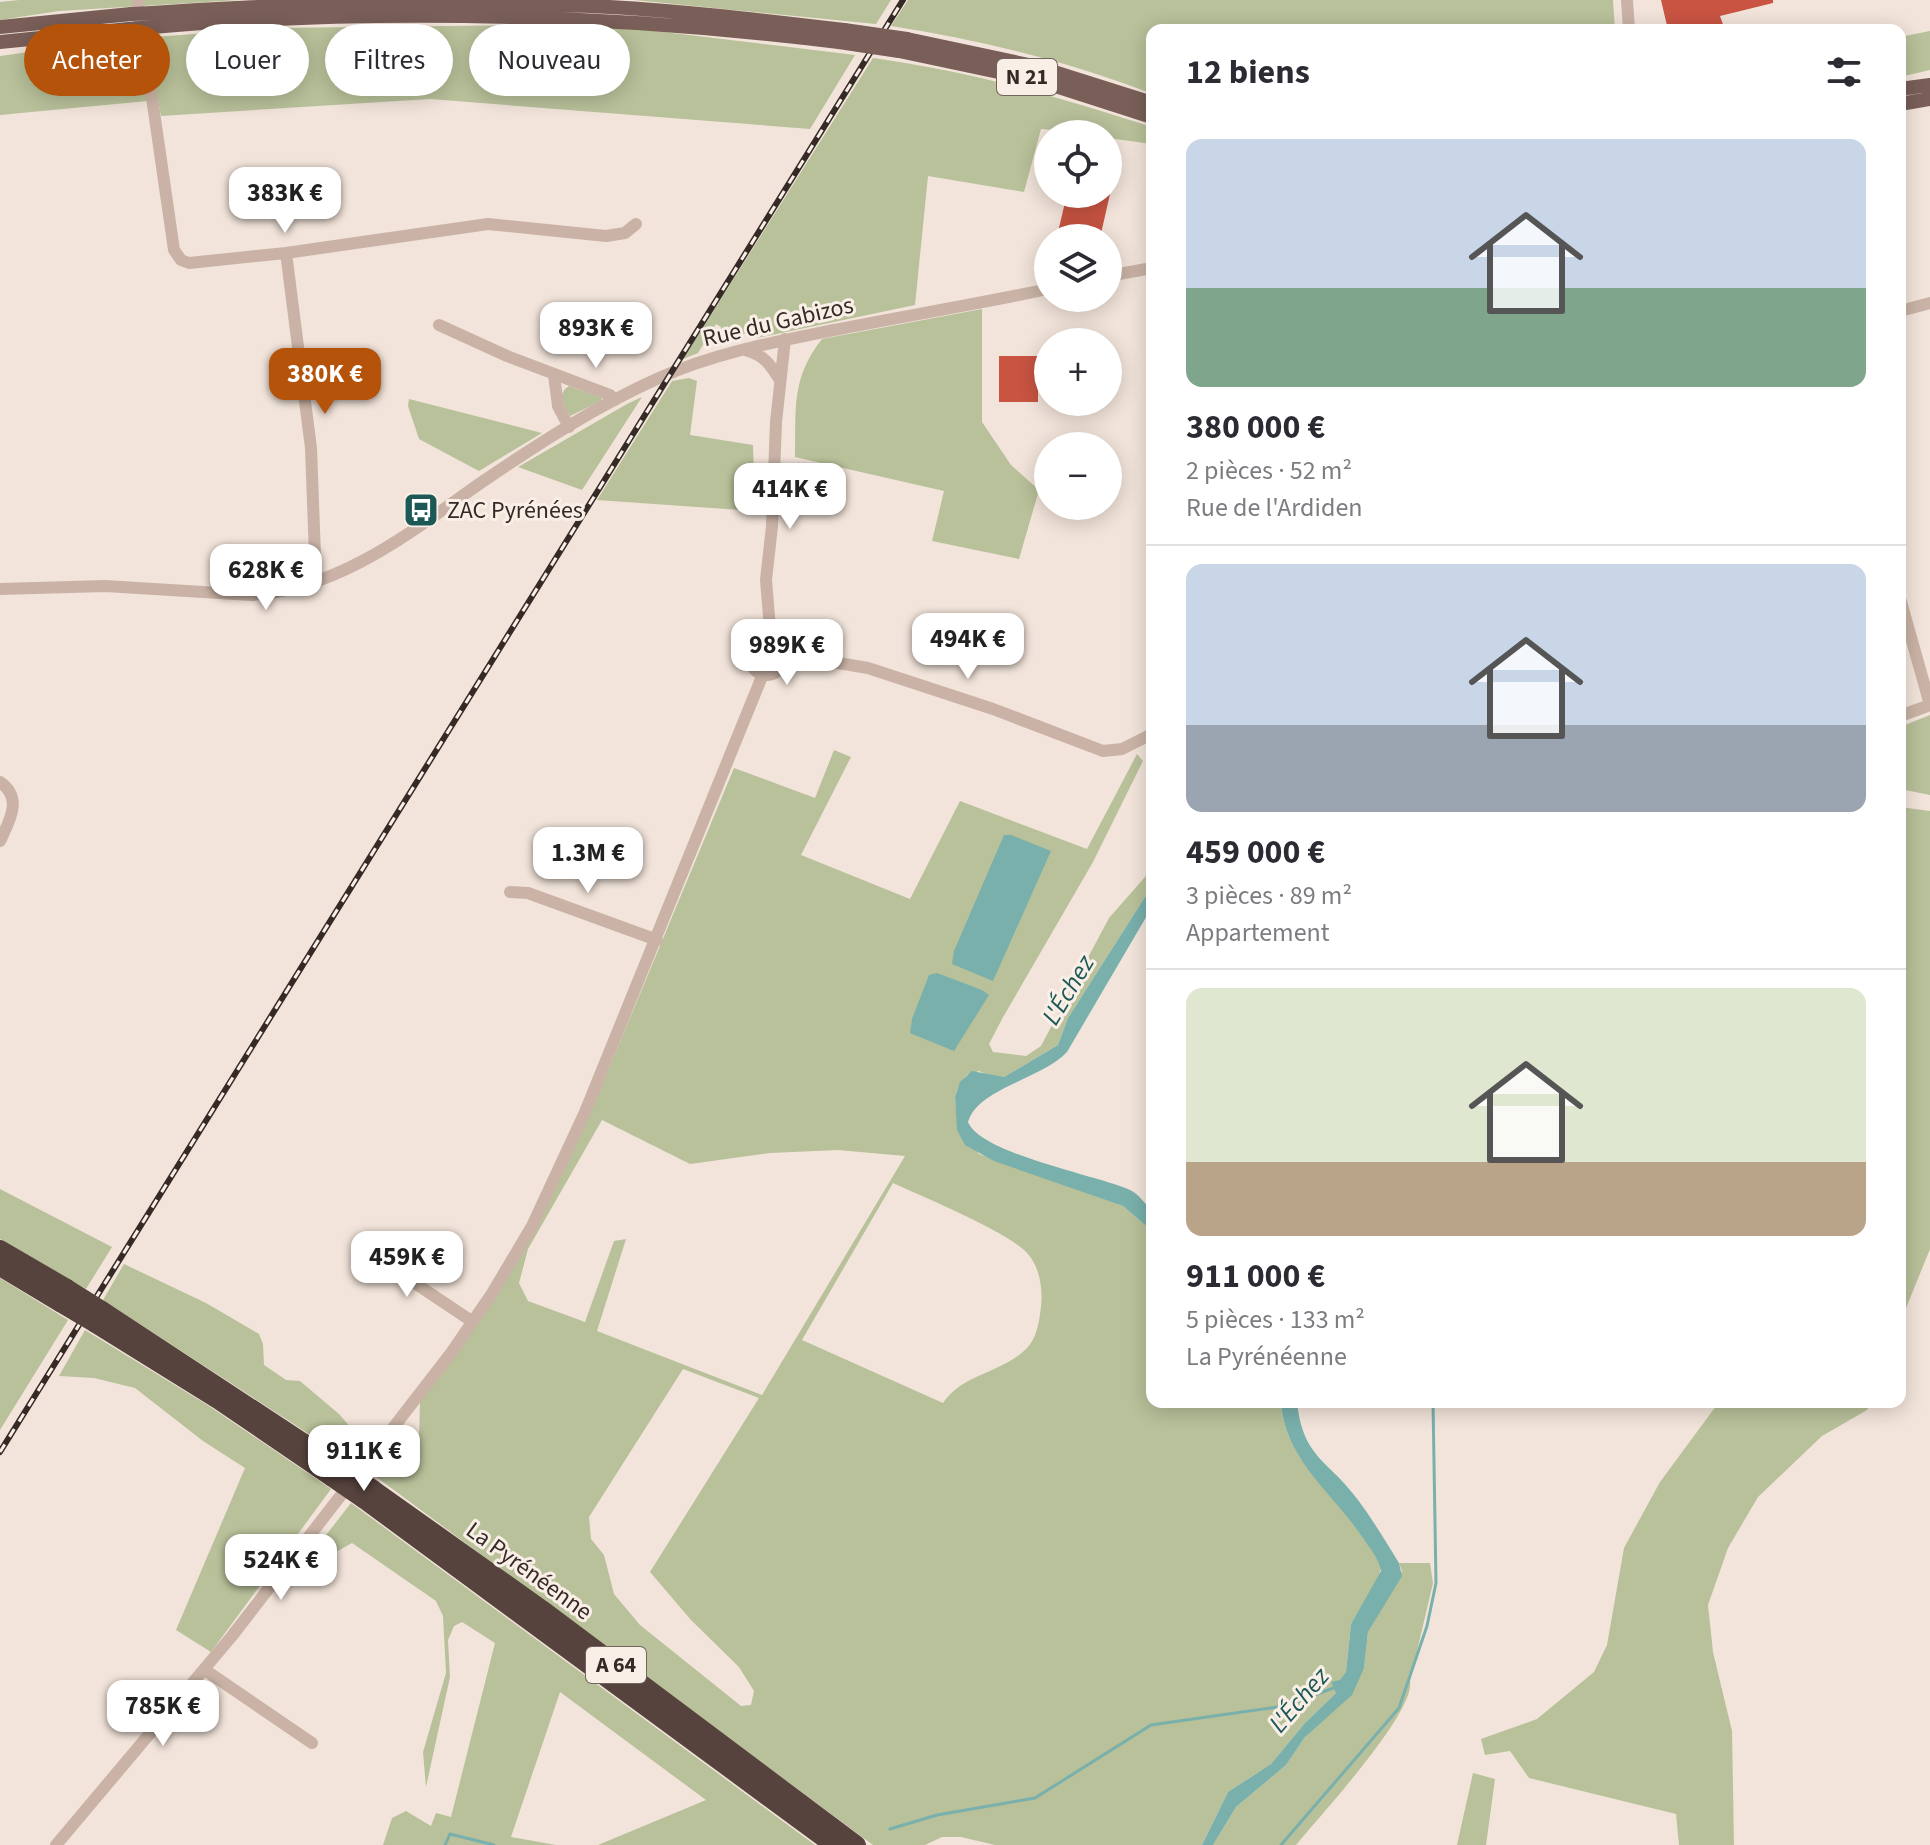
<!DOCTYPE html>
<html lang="fr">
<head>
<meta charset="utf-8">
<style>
	body { margin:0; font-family:"Source Sans 3",sans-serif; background:#f7f7f7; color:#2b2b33; height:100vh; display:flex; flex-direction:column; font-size:30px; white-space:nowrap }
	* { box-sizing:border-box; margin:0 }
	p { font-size:26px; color:#7c7c81 }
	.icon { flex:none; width:44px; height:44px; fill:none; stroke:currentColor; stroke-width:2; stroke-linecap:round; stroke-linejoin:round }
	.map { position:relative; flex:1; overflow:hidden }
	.panel { position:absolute; left:1146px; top:24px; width:760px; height:1384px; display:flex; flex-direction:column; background:#fff; border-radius:16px; box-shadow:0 4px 20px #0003 }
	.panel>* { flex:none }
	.hud { position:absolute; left:24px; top:24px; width:760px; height:72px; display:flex; gap:16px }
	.buttons { position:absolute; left:1034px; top:120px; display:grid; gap:16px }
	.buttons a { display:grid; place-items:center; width:88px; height:88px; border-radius:50%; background:#fff; box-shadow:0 4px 20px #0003; font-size:40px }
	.price { position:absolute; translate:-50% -68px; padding:0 18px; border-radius:16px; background:#fff; color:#222; font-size:26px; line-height:52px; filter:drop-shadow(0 2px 4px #0008) }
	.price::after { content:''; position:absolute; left:50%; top:48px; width:24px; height:18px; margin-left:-12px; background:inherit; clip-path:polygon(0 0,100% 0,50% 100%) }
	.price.current { background:#b45309; color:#fff }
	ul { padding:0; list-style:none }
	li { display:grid; align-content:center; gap:16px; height:424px; padding:0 40px }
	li+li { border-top:2px solid #e1e1e2 }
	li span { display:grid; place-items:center; height:248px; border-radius:16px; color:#555 }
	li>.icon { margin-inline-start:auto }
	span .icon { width:144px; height:144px; fill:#fffc; stroke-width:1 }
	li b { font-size:34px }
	h2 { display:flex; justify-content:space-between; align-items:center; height:96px; padding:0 40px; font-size:34px }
	.pill { padding:0 28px; border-radius:36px; background:#fff; box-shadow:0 4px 20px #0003; font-size:28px; line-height:72px }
	.pill.current { background:#b45309; color:#fff }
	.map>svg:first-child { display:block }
</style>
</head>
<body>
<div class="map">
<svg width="1930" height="1845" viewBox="0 0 1930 1845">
	<rect width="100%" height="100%" fill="#f2e4da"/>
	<path fill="#b8c19a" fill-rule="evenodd" d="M19,0H239L59,11L0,20V2Z
		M634,0H891L876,24Z
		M908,0H1613L1615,30H1152V94C1068,61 980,40 891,26Z
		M535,25L639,29L855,55L810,129L430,99L161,116L158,100L0,115V56L114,40L274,28Z
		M1930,31V70L1900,77V37Z
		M873,58C969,71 1060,97 1152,127V144L1108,138V134L1041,129L1024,192L928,176L915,305L757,338L742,333L720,335L721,327L716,324L698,353L683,359Z
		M982,309V422L1011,465L1039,490L1019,559L932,541L944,491L795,457C796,409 791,378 822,339Z
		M689,378L697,381L690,435L753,445L755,511L597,500L672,381Z
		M569,386L602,398L601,401L570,416C564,405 556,394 569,386Z
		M642,397L582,490L518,467L627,404Z
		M409,399L542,433L479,471L419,439L408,406Z
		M1930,715V795L1900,789V727Z
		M834,750L851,757L801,855L910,899L960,801L1087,849L1137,754L1143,761L1093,862L1002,1019L989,1044L993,1052L1026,1056L1041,1046L1109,918L1152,869V886L1068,1018L1058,1045L1004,1077L995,1078L979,1071L967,1075C941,1102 964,1128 979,1154L1123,1206L1152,1231V1402H1281C1285,1473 1359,1505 1381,1567L1379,1576L1351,1624L1346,1672L1336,1693L1305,1723L1271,1764L1228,1792L1202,1845H995L961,1837H942L925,1845H873L375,1476L385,1467L400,1470L419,1441L420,1401L497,1295L590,1114L734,768L815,798ZM602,1120L690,1164L770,1153L838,1150L905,1156L762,1395L597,1331L626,1239L614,1241L585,1322L528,1301L519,1283L528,1249ZM893,1183C923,1197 1009,1232 1028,1254C1040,1268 1043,1290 1041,1307C1039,1322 1037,1340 1024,1351C998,1374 963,1374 943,1403L802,1340ZM683,1369L759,1398L650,1572L691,1620L739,1667L754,1691L751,1705L741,1706L640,1625L614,1594L604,1555L591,1539L589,1517Z
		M1900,807L1930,811V1249L1900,1323Z
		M0,1189L112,1247L86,1289L0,1239Z
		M124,1264L206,1303L259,1334L263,1344L264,1365L286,1380L300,1381L339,1414L352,1429L361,1450L352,1462L103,1300Z
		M0,1278L68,1320L0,1430Z
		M85,1330L209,1406L331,1489L211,1652L176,1630L245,1468L203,1441L135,1388L94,1378L59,1376Z
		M1719,1402H1872L1867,1410L1822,1436L1758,1497L1728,1548L1708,1605L1713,1652L1732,1731L1734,1845H1679L1676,1814L1529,1778L1510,1751L1485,1755L1481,1739L1537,1719L1594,1672L1607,1645L1624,1548L1660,1482Z
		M351,1503L815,1845H598L706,1800L560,1692L511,1837L556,1845H383L392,1818L406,1811L431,1826L436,1813L451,1817L495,1643L462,1622L454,1626L448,1640L450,1677L426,1787L423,1752L446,1673L443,1616L436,1601L352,1543L309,1567L302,1566Z
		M1399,1563H1430L1433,1583L1410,1681C1416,1712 1318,1818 1296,1845H1213L1236,1807L1286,1765L1305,1737L1364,1668L1368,1632L1402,1571Z
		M1473,1773L1495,1779L1486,1845H1457Z"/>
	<path fill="#79b0ac" d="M1004,835H1011L1051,851L993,981L952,964L954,951Z
		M1152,886V907L1067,1052C1042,1079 978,1088 968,1122C981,1154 1096,1175 1130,1190C1139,1194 1145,1204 1152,1211V1231L1123,1206L994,1161L965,1145L957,1130L955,1097L960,1082L972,1071L1004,1077L1058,1045L1068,1018Z
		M937,973L982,990L989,995L954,1051L910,1033L912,1019L929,975Z
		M1281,1402H1297C1303,1459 1329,1460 1358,1500C1373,1520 1386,1542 1399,1563L1402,1576L1368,1632L1364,1668L1352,1695L1305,1737L1286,1765L1236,1807L1213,1845H1202L1228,1792L1271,1764L1305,1723L1336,1693L1331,1682L1340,1680L1346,1672L1351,1624L1381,1571C1379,1558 1370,1549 1363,1538C1334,1494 1284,1459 1281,1402Z"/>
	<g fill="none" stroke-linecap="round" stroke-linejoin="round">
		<path stroke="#79b0ac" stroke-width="3" d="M890,1829L937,1815L1035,1798L1151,1725L1285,1706L1336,1687
			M445,1845L450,1834L494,1845
			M1281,1845L1399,1708L1427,1626L1436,1583L1433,1402"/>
	</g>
	<path fill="#c95442" d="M1661,0H1773V3L1720,16L1725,30H1668Z
		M1067,194H1110L1100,238L1058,232Z
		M999,356H1038V402H999Z"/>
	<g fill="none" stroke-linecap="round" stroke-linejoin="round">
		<path stroke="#cab3a6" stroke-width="12" d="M138,0L141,54L151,91L174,250L181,260L189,263L286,253L488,224L606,236L625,233L636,224
			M1627,0L1629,30
			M286,253L311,448L316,583
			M1108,276L1152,268
			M1900,311L1930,303
			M439,325L507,356L610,395L615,400
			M745,350C764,355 770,364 780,380
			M554,375L558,406L569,427
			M0,589L105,586L252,595C341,589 412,531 482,482C538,444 598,405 659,378C715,353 774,342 834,330C905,316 977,304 1048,289
			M1900,598L1930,705
			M771,641L766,580L772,526L776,422L785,339
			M750 658a17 17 0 1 1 34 0a17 17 0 1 1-34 0Z
			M784,654L868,668L993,709L1103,751L1122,749L1152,734
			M1900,716L1930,705
			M0,782C23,798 10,820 0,841
			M510,892L528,893L657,940
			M361,1247L473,1322
			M205,1670L312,1743
			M56,1845L232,1636L451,1353L491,1295L532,1226L585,1112L763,674"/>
		<path stroke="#795f58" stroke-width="14" d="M152,13C298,3 444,0 590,6C675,10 760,20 844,30
			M0,27L131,14
			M152,27C382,7 610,14 839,42
			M907,39L1038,67L1152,103
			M0,42L129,29
			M899,51L1037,80L1152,117
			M1900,89L1930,85
			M1900,104L1930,99"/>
		<path stroke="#57433e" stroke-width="18" d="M0,1249L67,1288
			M0,1267L60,1303
			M102,1310L341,1467
			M94,1323L218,1400L331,1477
			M373,1489L542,1609L857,1845
			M363,1499L833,1845"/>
		<defs>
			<path id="rail" d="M0,1452L903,0"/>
		</defs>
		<use href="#rail" stroke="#362a27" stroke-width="6"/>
		<use href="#rail" stroke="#faefe7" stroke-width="3" stroke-dasharray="9" stroke-linecap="butt"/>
		<path stroke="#795f58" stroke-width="14" d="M131,14L152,13
			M129,29L152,27
			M844,30L907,39
			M839,42L899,51"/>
		<path stroke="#57433e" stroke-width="18" d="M67,1288L102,1310
			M60,1303L94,1323
			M341,1467L373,1489
			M331,1477L363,1499"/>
	</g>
	<defs>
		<symbol id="bus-square" viewBox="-11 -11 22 22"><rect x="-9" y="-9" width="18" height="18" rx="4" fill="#1c5956" stroke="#faefe7"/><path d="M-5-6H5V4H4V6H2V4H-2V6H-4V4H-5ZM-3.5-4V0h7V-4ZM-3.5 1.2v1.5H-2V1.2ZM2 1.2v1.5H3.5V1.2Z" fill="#fff"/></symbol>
	</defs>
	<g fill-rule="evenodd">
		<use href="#bus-square" x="401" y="490" width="40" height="40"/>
	</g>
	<g text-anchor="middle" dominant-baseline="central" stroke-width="6" stroke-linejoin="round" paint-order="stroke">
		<g fill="#faefe7" stroke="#716561" stroke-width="2">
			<rect x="997" y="59" width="60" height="36" rx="6"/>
			<rect x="586" y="1647" width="60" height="36" rx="6"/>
		</g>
		<g font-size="22" font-weight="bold" fill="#362a27">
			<text x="1027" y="77">N 21</text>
			<text x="616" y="1665">A 64</text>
		</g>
		<g font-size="24" fill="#362a27" stroke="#faefe7">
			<text transform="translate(778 322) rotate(-13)">Rue du Gabizos</text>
			<text transform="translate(529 1571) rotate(36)">La Pyrénéenne</text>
		</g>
		<g font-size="24" fill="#362a27" stroke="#faefe7" text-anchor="start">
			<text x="447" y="510">ZAC Pyrénées</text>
		</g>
		<g font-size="26" font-style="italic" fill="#1c5956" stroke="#faefe7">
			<text transform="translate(1068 990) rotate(-59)">L'Échez</text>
			<text transform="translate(1299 1700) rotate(-49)">L'Échez</text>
		</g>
	</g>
</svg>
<div class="buttons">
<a><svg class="icon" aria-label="locate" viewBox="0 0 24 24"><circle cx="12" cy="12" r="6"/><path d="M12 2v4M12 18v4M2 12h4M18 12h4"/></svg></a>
<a><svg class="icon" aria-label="layers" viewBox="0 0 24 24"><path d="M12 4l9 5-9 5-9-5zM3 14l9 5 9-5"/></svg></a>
<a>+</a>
<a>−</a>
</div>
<b class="price" style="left:285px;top:235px">383K €</b>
<b class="price" style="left:596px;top:370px">893K €</b>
<b class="price current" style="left:325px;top:416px">380K €</b>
<b class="price" style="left:790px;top:531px">414K €</b>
<b class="price" style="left:266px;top:612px">628K €</b>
<b class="price" style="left:968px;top:681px">494K €</b>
<b class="price" style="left:787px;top:687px">989K €</b>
<b class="price" style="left:588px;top:895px">1.3M €</b>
<b class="price" style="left:407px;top:1299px">459K €</b>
<b class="price" style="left:364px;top:1493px">911K €</b>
<b class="price" style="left:281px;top:1602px">524K €</b>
<b class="price" style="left:163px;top:1748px">785K €</b>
<div class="hud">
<a class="pill current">Acheter</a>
<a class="pill">Louer</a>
<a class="pill">Filtres</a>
<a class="pill">Nouveau</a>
</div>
<section class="panel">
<h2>12 biens<svg class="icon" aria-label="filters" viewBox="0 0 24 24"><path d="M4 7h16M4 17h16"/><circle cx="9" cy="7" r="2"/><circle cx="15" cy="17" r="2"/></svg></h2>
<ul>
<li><span style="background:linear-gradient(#c9d6e8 60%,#7fa58c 0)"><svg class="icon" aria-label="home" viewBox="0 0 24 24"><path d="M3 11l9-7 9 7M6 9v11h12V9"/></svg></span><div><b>380 000 €</b><p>2 pièces · 52 m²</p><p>Rue de l'Ardiden</p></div></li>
<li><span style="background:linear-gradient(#c9d6e8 65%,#9aa5b1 0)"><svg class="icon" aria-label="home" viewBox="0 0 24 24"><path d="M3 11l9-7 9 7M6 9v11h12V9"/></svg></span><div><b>459 000 €</b><p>3 pièces · 89 m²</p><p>Appartement</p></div></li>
<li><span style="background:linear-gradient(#dfe7d0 70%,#b9a48a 0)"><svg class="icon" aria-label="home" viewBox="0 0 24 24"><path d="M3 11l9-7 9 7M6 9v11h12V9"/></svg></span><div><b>911 000 €</b><p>5 pièces · 133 m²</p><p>La Pyrénéenne</p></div></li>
</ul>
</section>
</div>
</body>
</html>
